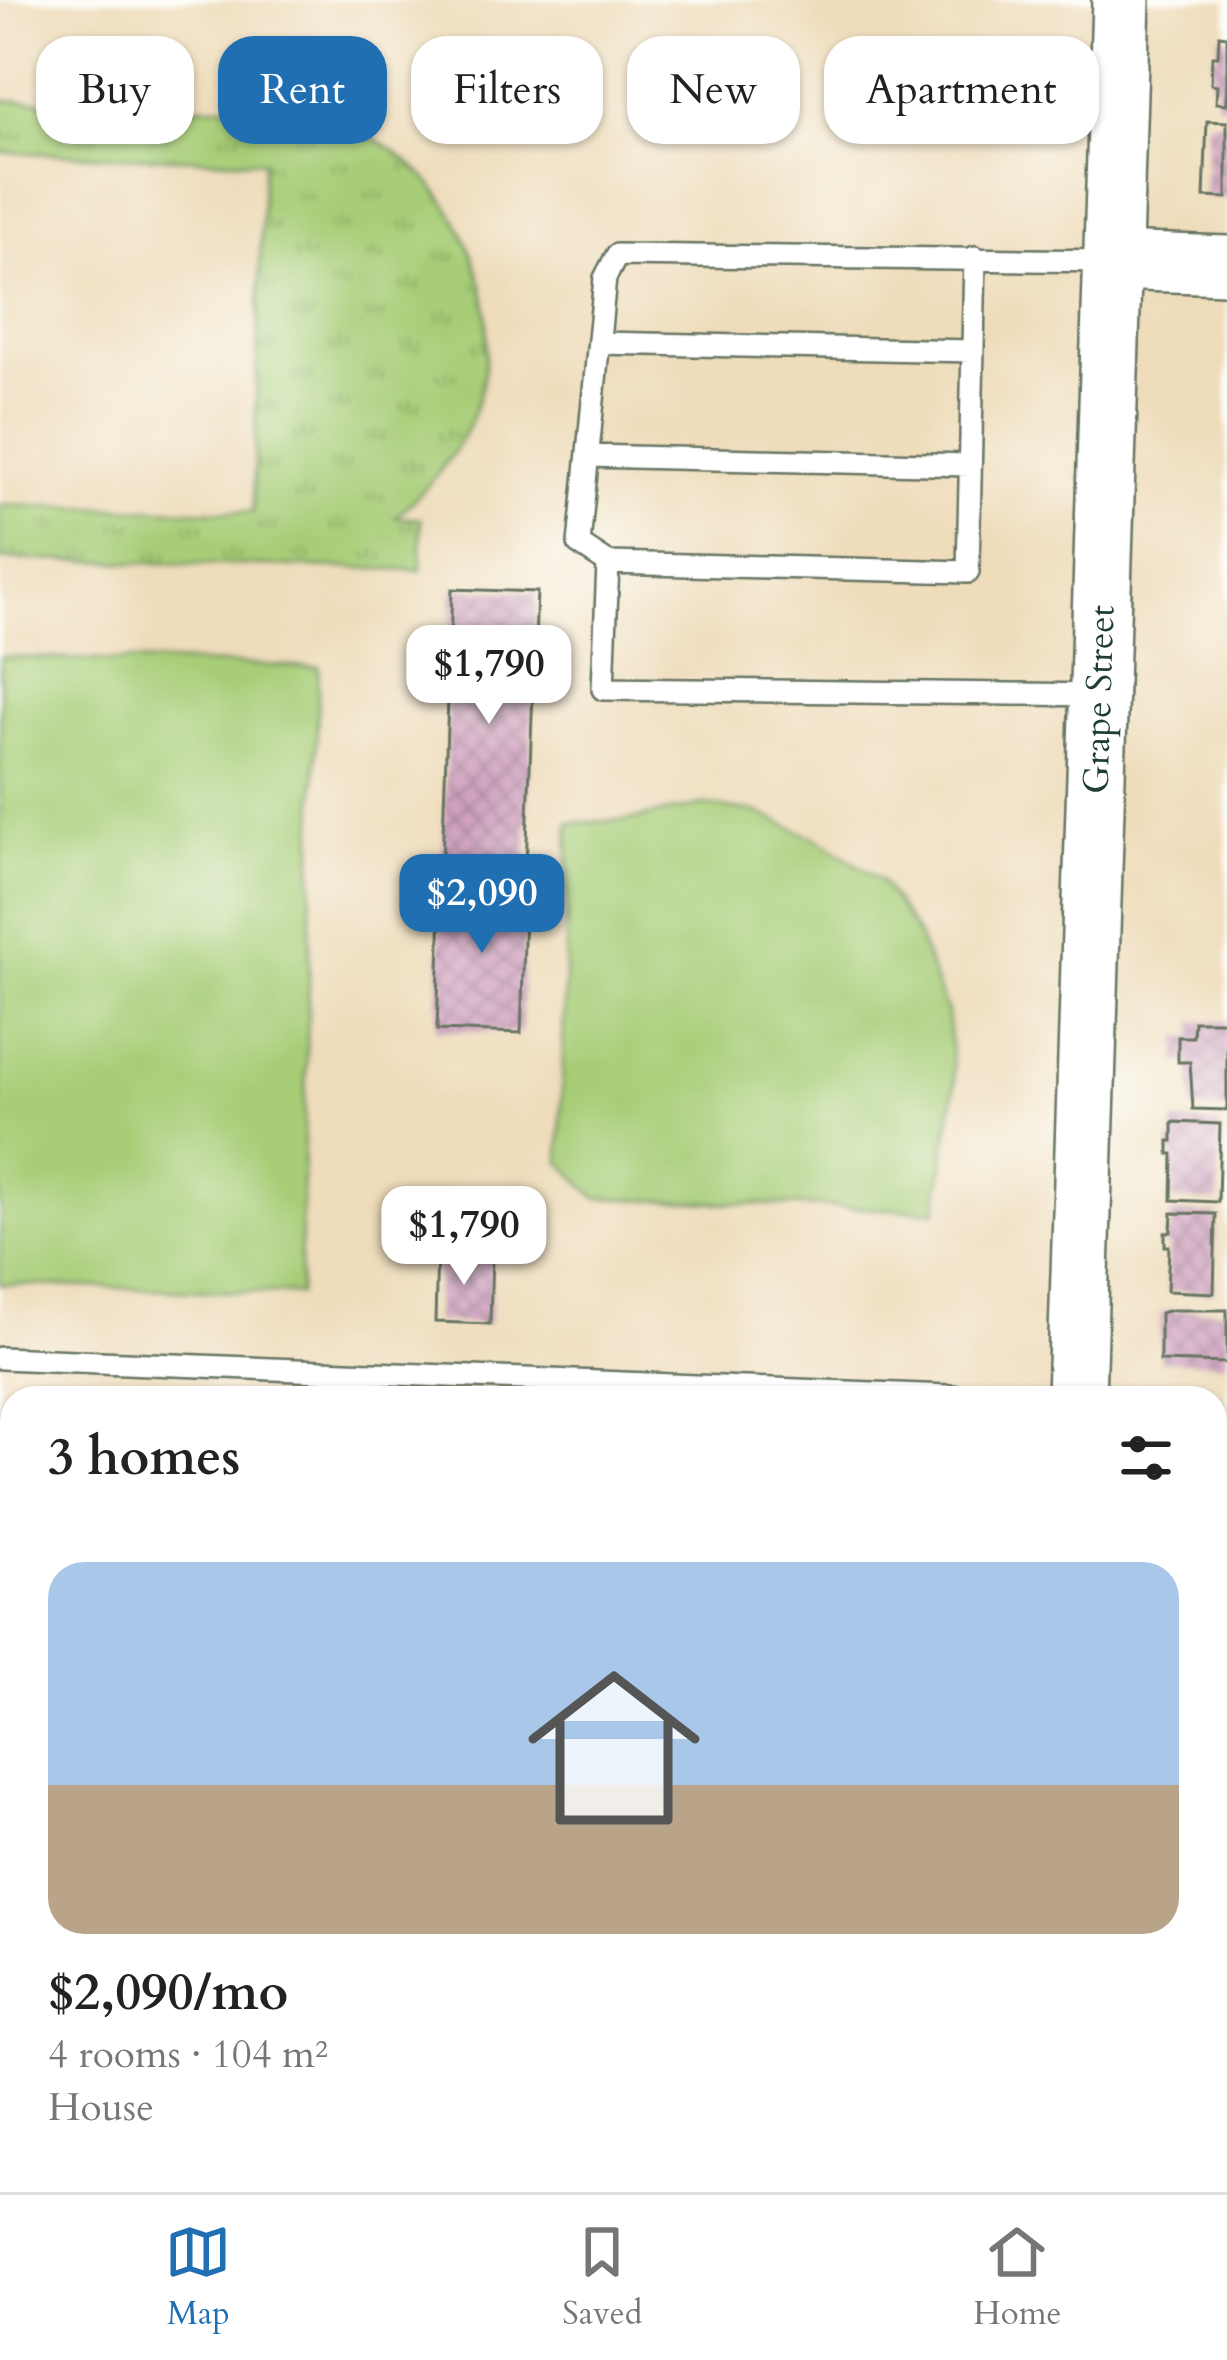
<!DOCTYPE html>
<html lang="en">
<head>
<meta charset="utf-8">
<style>
	body { margin:0; font-family:Cardo,serif; background:#f6f6f6; color:#222; height:100vh; display:flex; flex-direction:column; font-size:45px; white-space:nowrap }
	* { box-sizing:border-box; margin:0 }
	p { font-size:39px; color:#767676 }
	.icon { flex:none; width:66px; height:66px; fill:none; stroke:currentColor; stroke-width:2; stroke-linecap:round; stroke-linejoin:round }
	.map { position:relative; flex:1; overflow:hidden }
	.panel { position:absolute; left:0px; top:1386px; width:1227px; height:807px; display:flex; flex-direction:column; background:#fff; border-radius:36px 36px 0 0; box-shadow:0 3px 9px #0004 }
	.panel>* { flex:none }
	.guide { position:absolute; left:36px; top:36px; width:1155px; height:108px; display:flex; gap:24px }
	.price { position:absolute; translate:-50% -102px; padding:0 27px; border-radius:24px; background:#fff; color:#222; font-size:39px; line-height:78px; filter:drop-shadow(0 3px 6px #0008) }
	.price::after { content:''; position:absolute; left:50%; top:72px; width:36px; height:27px; margin-left:-18px; background:inherit; clip-path:polygon(0 0,100% 0,50% 100%) }
	.price.current { background:#1f6fb2; color:#fff }
	ul { padding:0; list-style:none }
	li { display:grid; align-content:center; gap:24px; height:636px; padding:0 48px }
	li span { display:grid; place-items:center; height:372px; border-radius:36px; color:#555 }
	li>.icon { margin-inline-start:auto }
	span .icon { width:216px; height:216px; fill:#fffc; stroke-width:1 }
	li b { font-size:51px }
	h2 { display:flex; justify-content:space-between; align-items:center; height:144px; padding:0 48px; font-size:51px }
	.pill { padding:0 42px; border-radius:36px; background:#fff; box-shadow:0 3px 9px #0004; font-size:42px; line-height:108px }
	.pill.current { background:#1f6fb2; color:#fff }
	.tab-bar { display:flex; justify-content:space-around; align-items:center; height:168px; border-top:3px solid #e0e0e0; background:#fff; font-size:33px; color:#767676 }
	.tab-bar a { display:grid; justify-items:center; gap:6px }
	.tab-bar .current { color:#1f6fb2 }
	.map>svg:first-child { display:block }
</style>
</head>
<body>
<div class="map">
<svg width="1227" height="2192" viewBox="0 0 1227 2192">
	<defs>
		<pattern id="park-tufts" width="24" height="20" patternUnits="userSpaceOnUse" patternTransform="scale(3)"><rect width="24" height="20" fill="#a7cd77"/><path d="M3 7l-1-3M5 7V3M7 7l1-3M15 17l-1-3M17 17v-4M19 17l1-3" fill="none" stroke="#87a862"/></pattern>
		<pattern id="building-cross-hatch" width="8" height="8" patternUnits="userSpaceOnUse" patternTransform="scale(3)"><rect width="8" height="8" fill="#cf9fbe"/><path d="M0 0l8 8M0 8l8-8" fill="none" stroke="#a7839b"/></pattern>
	</defs>
	<rect width="100%" height="100%" fill="#fdfcf7"/>
	<filter id="ink" filterUnits="userSpaceOnUse"><feTurbulence type="fractalNoise" baseFrequency=".00833" numOctaves="2"/><feDisplacementMap in="SourceGraphic" scale="24" xChannelSelector="R" yChannelSelector="G"/><feConvolveMatrix kernelMatrix="1 2 1 2 8 2 1 2 1" color-interpolation-filters="sRGB"/></filter>
	<filter id="wash" filterUnits="userSpaceOnUse"><feTurbulence type="fractalNoise" baseFrequency=".004" numOctaves="4" result="noise"/><feDisplacementMap in="SourceGraphic" scale="48" xChannelSelector="R" yChannelSelector="G"/><feGaussianBlur stdDeviation="2.7" result="paint"/><feColorMatrix in="noise" values="0 0 0 0 0 0 0 0 0 0 0 0 0 0 0 0 0 1.4 0 .05"/><feComposite in="paint" operator="in"/></filter>
	<g filter="url(#wash)">
		<rect width="100%" height="100%" fill="#eedcba"/>
		<path fill="#a7cd77" stroke="#638556" stroke-width="3" d="M0,657L319,667L299,1294L0,1284Z
			M704,805L756,812L820,840L880,880L917,934L947,1013L955,1084L936,1211L596,1198L560,1161L569,823L629,820Z"/>
		<path fill="url(#park-tufts)" stroke="#638556" stroke-width="3" d="M0,100C58,102 115,104 173,106C211,107 254,103 291,110C365,123 430,163 462,232C474,259 486,289 487,319C490,408 460,458 396,517L421,519V570L0,559V505L253,512L263,161L0,152Z"/>
		<g id="blocks">
			<path fill="url(#building-cross-hatch)" d="M1219,35L1227,36V104L1216,103L1217,85L1211,84L1212,56H1218Z
				M1207,121L1227,122V198L1204,197Z
				M452,589L537,592L526,866L442,863Z
				M442,879L526,882L521,1033L437,1030Z
				M1194,1021H1227V1110L1193,1109L1190,1062H1178V1037H1193Z
				M1173,1122L1220,1124L1218,1202L1172,1200L1173,1154H1169V1141H1173Z
				M1172,1213L1216,1214L1214,1293L1167,1291L1169,1246H1165V1232H1171Z
				M437,1251L492,1253L490,1324L435,1322Z
				M1172,1310H1227V1363L1160,1361V1313Z
				M0,1531L12,1532V1571H7V1577H0Z
				M3,1691H12V1791H1Z
				M0,1836L12,1837V1889H6V1897H0Z
				M0,1951H12V2010L0,2009Z
				M0,2069L12,2070V2170H0Z
				M378,2181H475L474,2192H370L371,2184L378,2185Z
				M669,2181H718L717,2192H668Z
				M853,2181H946V2192H853Z"/>
		</g>
	</g>
	<g filter="url(#ink)">
		<use href="#blocks" fill-opacity="0" stroke="#677563" stroke-width="3"/>
		<g fill="none" stroke-linecap="round" stroke-linejoin="round">
			<defs>
				<path id="service" d="M599,343L973,351
					M588,456L970,465
					M608,563L968,572L975,257
					M1099,695L603,689L608,563L579,544L605,278L617,255L1112,261
					M0,1358L998,1398"/>
				<path id="minor" d="M0,1642L12,1643
					M103,2192L104,2181"/>
				<g id="tertiary">
					<path d="M1113,261L1227,265"/>
					<path id="s1" d="M1076,1398L1121,0"/>
					<path d="M1047,2192V2181"/>
				</g>
			</defs>
			<use href="#service" stroke="#677563" stroke-width="26"/>
			<use href="#minor" stroke="#677563" stroke-width="50"/>
			<use href="#tertiary" stroke="#677563" stroke-width="62"/>
			<use href="#service" stroke="#fff" stroke-width="21"/>
			<use href="#minor" stroke="#fff" stroke-width="45"/>
			<use href="#tertiary" stroke="#fff" stroke-width="57"/>
		</g>
	</g>
	<g text-anchor="middle" dominant-baseline="central" stroke-width="9" stroke-linejoin="round" paint-order="stroke">
		<g font-size="36" fill="#1f3d34" stroke="#fdfcf7">
			<text stroke="none"><textPath href="#s1" startOffset="699">Grape Street</textPath></text>
		</g>
	</g>
</svg>
<b class="price" style="left:489px;top:727px">$1,790</b>
<b class="price current" style="left:482px;top:956px">$2,090</b>
<b class="price" style="left:464px;top:1288px">$1,790</b>
<div class="guide">
<a class="pill">Buy</a>
<a class="pill current">Rent</a>
<a class="pill">Filters</a>
<a class="pill">New</a>
<a class="pill">Apartment</a>
</div>
<section class="panel">
<h2>3 homes<svg class="icon" aria-label="filters" viewBox="0 0 24 24"><path d="M4 7h16M4 17h16"/><circle cx="9" cy="7" r="2"/><circle cx="15" cy="17" r="2"/></svg></h2>
<ul>
<li><span style="background:linear-gradient(#a9c7e8 60%,#b9a48a 0)"><svg class="icon" aria-label="home" viewBox="0 0 24 24"><path d="M3 11l9-7 9 7M6 9v11h12V9"/></svg></span><div><b>$2,090/mo</b><p>4 rooms · 104 m²</p><p>House</p></div></li>
</ul>
</section>
</div>
<nav class="tab-bar">
<a class="current"><svg class="icon" aria-label="map" viewBox="0 0 24 24"><path d="M3 6l6-2 6 2 6-2v14l-6 2-6-2-6 2zM9 4v14M15 6v14"/></svg>Map</a>
<a><svg class="icon" aria-label="saved" viewBox="0 0 24 24"><path d="M7 4h10v16l-5-4-5 4z"/></svg>Saved</a>
<a><svg class="icon" aria-label="home" viewBox="0 0 24 24"><path d="M3 11l9-7 9 7M6 9v11h12V9"/></svg>Home</a>
</nav>
</body>
</html>
